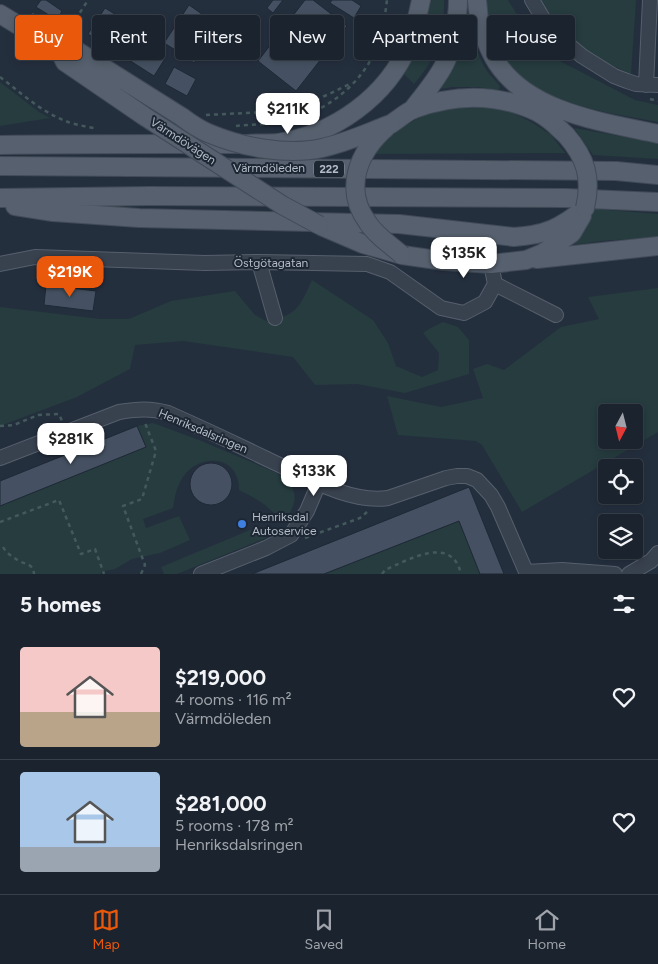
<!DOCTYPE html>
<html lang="en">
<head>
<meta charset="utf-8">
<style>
	body { margin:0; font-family:Figtree,sans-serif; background:#282f3a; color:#f1f3f6; height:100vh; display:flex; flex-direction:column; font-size:19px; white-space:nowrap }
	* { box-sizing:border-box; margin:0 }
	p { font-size:16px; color:#a0a4aa }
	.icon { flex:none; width:28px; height:28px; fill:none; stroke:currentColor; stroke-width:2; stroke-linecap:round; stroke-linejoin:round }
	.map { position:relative; height:574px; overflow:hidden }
	.drawer { display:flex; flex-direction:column; background:#1b232e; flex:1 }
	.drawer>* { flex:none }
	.top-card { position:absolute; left:15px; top:15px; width:629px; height:45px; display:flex; gap:10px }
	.needle { width:32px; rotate:187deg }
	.buttons { position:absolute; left:598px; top:404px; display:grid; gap:10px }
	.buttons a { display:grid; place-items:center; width:45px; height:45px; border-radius:5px; background:#1b232e; box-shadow:0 2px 8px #0003,0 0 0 1px #39404a; font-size:25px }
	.price { position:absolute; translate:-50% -42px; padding:0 11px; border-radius:10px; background:#fff; color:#222; font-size:16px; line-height:32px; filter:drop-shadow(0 1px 2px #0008) }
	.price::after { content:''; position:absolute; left:50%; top:30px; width:15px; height:11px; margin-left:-8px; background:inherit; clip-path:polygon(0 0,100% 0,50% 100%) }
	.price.active { background:#ea580c; color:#fff }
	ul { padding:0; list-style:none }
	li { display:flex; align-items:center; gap:15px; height:125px; padding:0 20px }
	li+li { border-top:1px solid #39404a }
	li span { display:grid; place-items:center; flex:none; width:140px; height:100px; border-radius:5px; color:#555 }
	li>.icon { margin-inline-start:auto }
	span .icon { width:60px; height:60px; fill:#fffc; stroke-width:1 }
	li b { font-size:21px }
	h2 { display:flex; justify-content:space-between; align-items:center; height:60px; padding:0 20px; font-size:21px }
	.tag { padding:0 18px; border-radius:5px; background:#1b232e; box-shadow:0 2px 8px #0003,0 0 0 1px #39404a; font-size:18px; line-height:45px }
	.tag.active { background:#ea580c; color:#fff }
	.tab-bar { display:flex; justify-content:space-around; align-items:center; height:70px; border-top:1px solid #39404a; background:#1b232e; font-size:14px; color:#a0a4aa }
	.tab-bar a { display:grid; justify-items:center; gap:2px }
	.tab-bar .active { color:#ea580c }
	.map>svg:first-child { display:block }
</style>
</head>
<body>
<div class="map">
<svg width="658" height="574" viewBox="0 0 658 574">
	<rect width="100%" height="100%" fill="#242f3e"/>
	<path fill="#263c3f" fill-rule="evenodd" d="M427,0H444C444,10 444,22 442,32C438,52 427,69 414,84L401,71Z
		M465,0L467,2C471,25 474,51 487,71C491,76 496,81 500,86L499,90L477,87H453L433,90Z
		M485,0H508L521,21L531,36L545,50L558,60L635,100L658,105V122L609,113L552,99L517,78L502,60L492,32L487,14Z
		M539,0H636L631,74L598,59L563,33Z
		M0,82L39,112L50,118L0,126Z
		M466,104L496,107L511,112L533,123L551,135L565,153L372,154L394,132L427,113Z
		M574,128L658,143V159L593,155Z
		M595,209L658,214V237L601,241L564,246L588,221Z
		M312,280L373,320L388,343L396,366L422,377L438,370L439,353L423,333L429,329L443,322L458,327L469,340V374L405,393L357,384L315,385L293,357L183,341L135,345L130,369L77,397L0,426V307L100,319H129L171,301L235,291L255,315L268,322C299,313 299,307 312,280Z
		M658,288V432L522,512L482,445L476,441L398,435L387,396L441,407L483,398L473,369L487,364L504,370L561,327L599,319L588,297ZM606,412H634V440H606Z
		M153,423L199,440L277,473C298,488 300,499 285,520C276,516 273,512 265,505C257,499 249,495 239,490C239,485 238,479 236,475C227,455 200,458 187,472C177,483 175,495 173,508L143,519L146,528L179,516L190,540L160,553L132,559L115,569L101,572V574H0V506L146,447L137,426Z
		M459,521L480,574H324Z
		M250,530L264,533L266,538L177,574H164L161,567Z"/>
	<path fill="#455162" stroke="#1f2835" d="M41,0H46L62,11L57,20L36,7Z
		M273,0H283L273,13L267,8Z
		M305,0H313L347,26L296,91L258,61Z
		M332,0H352L361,6L354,18L330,3Z
		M189,5L209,19L185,56L164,43Z
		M105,8L137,28L132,36L166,57L154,76L88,34Z
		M209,19L219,25L194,63L185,56Z
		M174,67L196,79L187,96L165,84Z
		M46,285L96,291L93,311L44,305Z
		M137,426L146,447L0,506V481Z
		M190 484a21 21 0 1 1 42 0a21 21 0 1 1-42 0Z
		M469,487L504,574H480L459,521L324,574H252Z"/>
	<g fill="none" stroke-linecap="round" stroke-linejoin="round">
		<defs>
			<path id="minor" d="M532,0L544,20L559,37L582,56L614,76L627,81L636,84L658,85
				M646,85L650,0
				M259,262L275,318
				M0,264L35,257L205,263L259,262L367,264L390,272L441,308L464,313L485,302L495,284L491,264
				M495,284L556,315
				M0,458L119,412C138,409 150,408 168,413C202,428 236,444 269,460C304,476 350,504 388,498L446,478L457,476H467L477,480L491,495L498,507L527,574
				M526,572L562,570L615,574
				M201,574L266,548L291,535L307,511L319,483
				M629,574L651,561L658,553"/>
			<path id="major" d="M477,0L480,29
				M0,14L36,36L57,46L74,49L182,117
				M478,17C483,33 488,49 497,63C530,113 604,122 658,134
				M57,46L65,62L144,116
				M412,110C424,94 438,79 446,61C453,46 458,17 458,0
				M391,124C399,119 406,112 414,109C446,97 480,94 513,103C523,106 533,109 542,115C551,120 558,128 566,135
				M0,145C58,144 117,144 175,144C199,144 223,144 247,144C257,143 268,144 278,143C334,134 387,97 409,44C414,30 418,15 421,0
				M0,166L616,171L658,175
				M0,198L149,196L566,198L658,202
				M15,206L53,212L139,218L399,224L514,237C545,235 561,228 585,208
				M321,226L363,244L402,255L444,261L491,264L526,260L543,253L572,233L582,216
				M537,259L658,246"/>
		</defs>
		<use href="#minor" stroke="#565f6c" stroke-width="16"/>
		<use href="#major" stroke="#414a57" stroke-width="20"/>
		<path stroke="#44595c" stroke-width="2.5" stroke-dasharray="4 4" stroke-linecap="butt" d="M32,14L56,27
			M67,33L88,0
			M0,77C20,92 39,110 63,120C72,124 83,126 94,128
			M650,99L658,101
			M206,115L286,111L310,103L352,83
			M236,126C253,124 274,125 290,120C330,110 365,81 379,42C384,29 385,14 387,0
			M0,426L14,425L38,415L59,414L62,421
			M0,522L59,500L81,554L95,549L104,574
			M305,538L360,518L367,512
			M3,547C7,554 13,557 19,561C26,565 33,563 34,574
			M141,574L145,565L123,506L142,499L156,451L145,423
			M382,574L385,570C408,560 452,534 461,574"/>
		<use href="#minor" stroke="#38414e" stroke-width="14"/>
		<use href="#major" stroke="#56606e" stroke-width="18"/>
		<defs>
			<path id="major-bridge" d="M144,116L282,205L319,225
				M182,117C190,123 199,129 208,133C241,147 287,156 322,148C346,143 369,132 391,124
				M387,127C358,152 343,189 368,223C376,236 391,245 402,255
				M566,135C586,158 592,178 585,208"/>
		</defs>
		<use href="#major-bridge" stroke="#414a57" stroke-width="20" stroke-linecap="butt"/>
		<use href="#major-bridge" stroke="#56606e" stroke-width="18"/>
	</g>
	<circle fill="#3f7fe0" stroke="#1d2633" stroke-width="2" cx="242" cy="524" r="5"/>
	<g text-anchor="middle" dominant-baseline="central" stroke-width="4" stroke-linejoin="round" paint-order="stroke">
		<rect fill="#1d2633" stroke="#878f9c" stroke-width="1" x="314" y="160.5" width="30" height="17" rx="4"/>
		<g font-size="11" font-weight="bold" fill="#b4bcc9">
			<text x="329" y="169">222</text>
		</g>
		<g font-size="12" fill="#b4bcc9" stroke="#1d2633">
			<text transform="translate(183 141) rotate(33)">Värmdövägen</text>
			<text x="269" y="168">Värmdöleden</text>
			<text x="271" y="263">Östgötagatan</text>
			<text transform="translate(203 431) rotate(23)">Henriksdalsringen</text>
		</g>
		<g font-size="12" fill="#b4bcc9" stroke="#1d2633" text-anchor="start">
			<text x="252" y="517">Henriksdal<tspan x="252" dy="14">Autoservice</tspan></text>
		</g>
	</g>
</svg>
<div class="buttons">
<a><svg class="needle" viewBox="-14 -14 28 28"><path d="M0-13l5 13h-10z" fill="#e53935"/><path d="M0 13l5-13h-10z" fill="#a0a4aa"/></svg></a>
<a><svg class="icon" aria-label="locate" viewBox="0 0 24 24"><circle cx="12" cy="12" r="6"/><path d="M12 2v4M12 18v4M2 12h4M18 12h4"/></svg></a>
<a><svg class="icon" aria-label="layers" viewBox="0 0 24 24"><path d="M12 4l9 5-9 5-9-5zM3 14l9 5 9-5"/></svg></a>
</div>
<b class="price" style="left:288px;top:135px">$211K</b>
<b class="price" style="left:464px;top:279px">$135K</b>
<b class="price active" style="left:70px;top:298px">$219K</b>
<b class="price" style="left:71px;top:465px">$281K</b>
<b class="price" style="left:314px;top:497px">$133K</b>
<div class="top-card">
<a class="tag active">Buy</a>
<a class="tag">Rent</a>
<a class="tag">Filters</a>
<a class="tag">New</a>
<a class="tag">Apartment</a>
<a class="tag">House</a>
</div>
</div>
<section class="drawer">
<h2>5 homes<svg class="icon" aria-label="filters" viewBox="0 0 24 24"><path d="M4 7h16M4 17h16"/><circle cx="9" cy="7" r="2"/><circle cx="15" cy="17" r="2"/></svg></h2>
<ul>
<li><span style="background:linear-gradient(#f6c9c9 65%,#b9a48a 0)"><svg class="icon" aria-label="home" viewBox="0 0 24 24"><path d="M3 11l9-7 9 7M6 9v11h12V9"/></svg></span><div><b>$219,000</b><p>4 rooms · 116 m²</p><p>Värmdöleden</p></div><svg class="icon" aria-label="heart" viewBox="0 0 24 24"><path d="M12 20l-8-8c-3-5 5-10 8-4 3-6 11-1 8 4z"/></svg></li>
<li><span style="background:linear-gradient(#a9c7e8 75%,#9aa5b1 0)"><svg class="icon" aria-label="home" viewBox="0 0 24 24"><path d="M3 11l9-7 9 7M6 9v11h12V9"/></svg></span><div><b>$281,000</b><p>5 rooms · 178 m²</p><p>Henriksdalsringen</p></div><svg class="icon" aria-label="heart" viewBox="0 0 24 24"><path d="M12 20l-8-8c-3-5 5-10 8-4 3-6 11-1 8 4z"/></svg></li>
</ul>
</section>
<nav class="tab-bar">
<a class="active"><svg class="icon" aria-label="map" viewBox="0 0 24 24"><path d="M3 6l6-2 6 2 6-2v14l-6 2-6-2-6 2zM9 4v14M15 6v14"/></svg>Map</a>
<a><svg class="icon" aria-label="saved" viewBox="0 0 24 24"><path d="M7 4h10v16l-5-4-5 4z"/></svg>Saved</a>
<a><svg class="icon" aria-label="home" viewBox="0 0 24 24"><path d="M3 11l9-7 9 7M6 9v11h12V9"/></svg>Home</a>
</nav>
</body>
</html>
